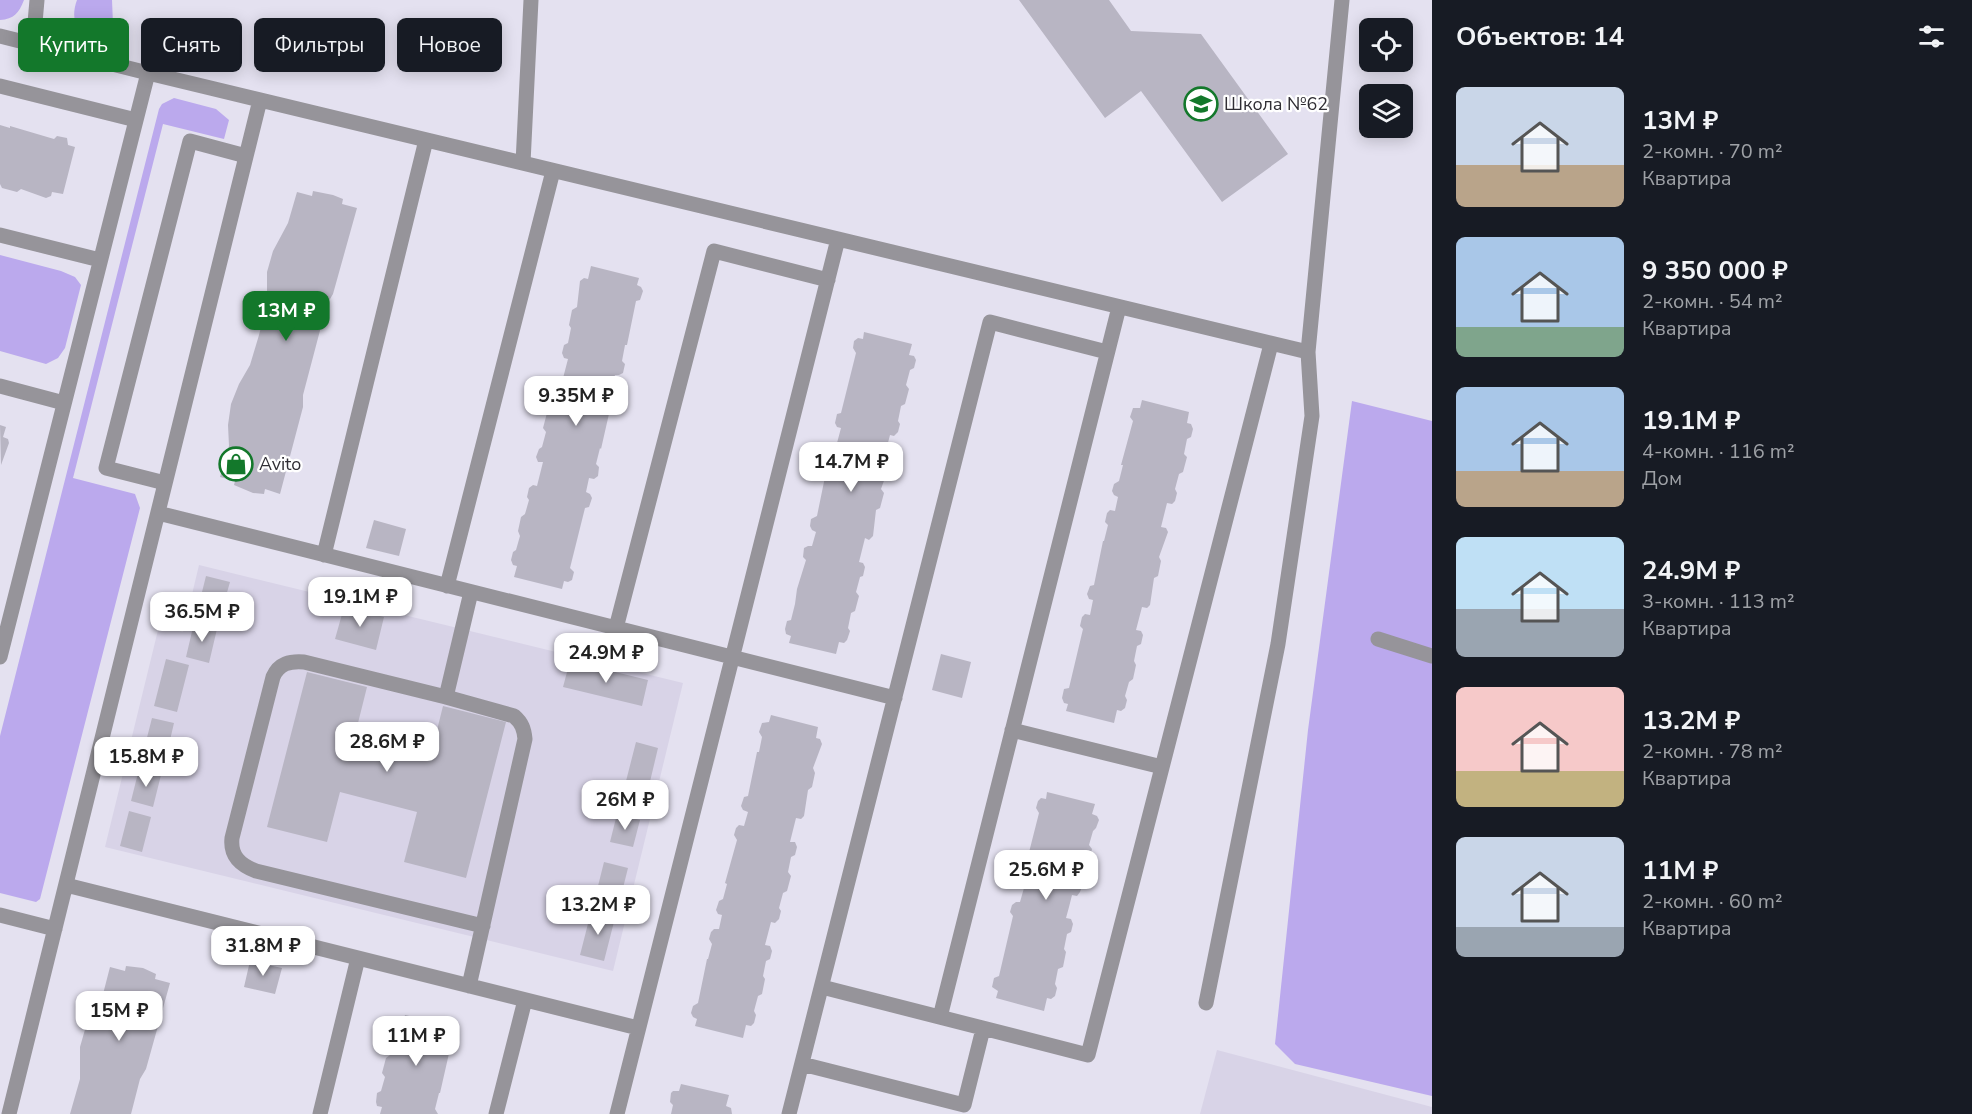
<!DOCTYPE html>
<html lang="ru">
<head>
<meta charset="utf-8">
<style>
	body { margin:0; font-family:"Nunito Sans",sans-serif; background:#242831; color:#f1f3f6; height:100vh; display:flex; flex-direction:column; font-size:22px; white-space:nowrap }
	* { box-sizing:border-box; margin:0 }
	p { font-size:20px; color:#9ea1a6 }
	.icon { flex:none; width:33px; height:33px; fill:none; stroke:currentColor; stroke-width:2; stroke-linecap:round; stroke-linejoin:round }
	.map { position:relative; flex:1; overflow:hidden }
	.sheet { display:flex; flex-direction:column; background:#171b24; width:540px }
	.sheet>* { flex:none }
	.guide { position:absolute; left:18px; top:18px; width:570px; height:54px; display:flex; gap:12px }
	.buttons { position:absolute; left:1359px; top:18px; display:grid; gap:12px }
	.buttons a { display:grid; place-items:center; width:54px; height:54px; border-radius:9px; background:#171b24; box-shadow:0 3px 15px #0003; font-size:30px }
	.price { position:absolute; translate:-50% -51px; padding:0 14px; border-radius:12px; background:#fff; color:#222; font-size:20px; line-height:39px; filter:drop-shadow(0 2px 3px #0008) }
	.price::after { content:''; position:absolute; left:50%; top:36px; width:18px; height:14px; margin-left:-9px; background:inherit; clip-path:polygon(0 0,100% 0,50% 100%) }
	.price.selected { background:#13782b; color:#fff }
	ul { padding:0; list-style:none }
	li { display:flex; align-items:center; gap:18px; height:150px; padding:0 24px }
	li span { display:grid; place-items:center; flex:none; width:168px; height:120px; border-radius:9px; color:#555 }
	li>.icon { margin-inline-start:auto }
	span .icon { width:72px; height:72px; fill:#fffc; stroke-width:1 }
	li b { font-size:26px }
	h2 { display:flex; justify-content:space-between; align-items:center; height:72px; padding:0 24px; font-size:26px }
	.tag { padding:0 21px; border-radius:9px; background:#171b24; box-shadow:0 3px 15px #0003; font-size:21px; line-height:54px }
	.tag.selected { background:#13782b; color:#fff }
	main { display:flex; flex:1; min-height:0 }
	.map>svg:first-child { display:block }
</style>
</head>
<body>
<main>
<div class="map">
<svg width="1432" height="1114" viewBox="0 0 1432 1114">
	<rect width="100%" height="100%" fill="#e4e1f0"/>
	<path fill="#d8d3e7" d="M199,565L683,683L613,971L105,847L159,626L183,632Z
		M1217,1050L1432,1107V1114H1200Z"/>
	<path fill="#bba9ed" d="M0,0H24C19,13 14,19 0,20Z
		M77,0H112L114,48C89,42 66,30 77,0Z
		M174,98L216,109L229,120L224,139L163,124L73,478L135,494L140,508L40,899L36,902L0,893V736L159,109L162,104Z
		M0,255L61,271L75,277L81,285L65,348L58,358L46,364L0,351Z
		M1352,401L1432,421V1096L1295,1064L1275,1044L1308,730Z"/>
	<path fill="#b8b5c3" d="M1019,0H1109L1131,31L1201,34L1288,154L1222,202L1141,91L1105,118Z
		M0,125L10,128V126L54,139L57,136L67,138L68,145L75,147L63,194L52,192L51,196L46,198L21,189L17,192L2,188L0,184Z
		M313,191L333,195L343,199L342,204L357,208L333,294L327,304L303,395V407L280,494L265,489L264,494L253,493L234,485L235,481L220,477L229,446L228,425L231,404L239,384L250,365L259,335L267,304V272L273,251L288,223L297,192L312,196Z
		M591,266L639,278L637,285L641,287L643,291L640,300L636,301L627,345H625L622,361L625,364L623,373L619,375H615L611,389L616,391L617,395L615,404L611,405L601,449L600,448L596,464L599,467L598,476L594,479L589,478L586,492L590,494L592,498L589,507L585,508L570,568L574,572L572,580L568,582L564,581L562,589L514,577L517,566L513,565L511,560L513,552L516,550L520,536L518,531L521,517L525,514L529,500L527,497L529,488L533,485L537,486L543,462H538L536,457L539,449L542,447L546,432L543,428L547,413L551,411L554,396L552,393L554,385L558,381L562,382L568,359L564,358L562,353L564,345L568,343L571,328L569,325L572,310L577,307L580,281L584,278L588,279Z
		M864,332L912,344L909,355L914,356L916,360L914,368L910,370L906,385L909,389L905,404L901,406L898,421L900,424L898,432L894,436L890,435L884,458L888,459L890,464L881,489L884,493L880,508L876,510L873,536L869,540L865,538L859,562L863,563L865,567L863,576L860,577L856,592L859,596L855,611L851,613L848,628L850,631L847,640L844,643L839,642L836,654L789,643L791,636L786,634L785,629L787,621L791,620L795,604L797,589L806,560L803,557L804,548L808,546H812L816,532L812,530L810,526L811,519L817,516L826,472H827L831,457L828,452L829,445L833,442L837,443L841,428L837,427L835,423L837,414L841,413L856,353L853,348L854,341L858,338L863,339Z
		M1142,400L1189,412L1187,423L1191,424L1193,429L1191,437L1187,439L1184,454L1187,457L1183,472L1179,474L1175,489L1177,493L1175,501L1172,504L1167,503L1161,527L1166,528L1168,532L1159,557L1161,561L1158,576L1154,578L1150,605L1147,608L1142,607L1136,630L1141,631L1143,635L1141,644L1137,646L1134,661L1136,665L1133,679L1129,682L1125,696L1127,700L1125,708L1121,711L1117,710L1114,723L1066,711L1068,704L1064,703L1062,698L1064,689L1069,688L1083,629L1080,626L1082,617L1085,614L1090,615L1093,600L1089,599L1087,594L1090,586L1094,585L1103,541H1104L1108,525L1105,522L1107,513L1110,510L1115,511L1118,497L1114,495L1112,491L1114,484L1119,481L1123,465H1121L1133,421L1130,417L1133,408H1140Z
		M0,425L6,427L3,437L8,439L9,443L1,465Z
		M374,520L406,529L399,556L366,548Z
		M206,576L230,582L222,610L199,604Z
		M344,607L384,617L376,650L335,639Z
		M194,623L217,629L209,663L186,657Z
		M941,654L971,662L962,698L932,690Z
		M166,659L189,665L177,712L154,706Z
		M570,661L648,680L642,706L563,687Z
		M307,672L367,687L355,735L372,739L376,723L415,733L411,749L431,754L443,706L506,722L466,878L404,862L417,812L340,792L327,842L267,827Z
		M771,715L818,727L816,738L820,739L822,744L813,768L815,773L812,787L808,790L804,816L801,819L796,818L790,842H795L797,847L795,855L791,857L788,872L791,876L787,891L783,893L779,908L781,911L779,919L775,923L771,922L765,945L770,946L772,951L770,959L766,961L763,976L765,979L762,994L758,996L754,1011L756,1015L754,1023L751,1026L746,1025L743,1038L695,1026L697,1019L693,1017L691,1013L693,1006L698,1003L707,959H708L712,944L709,939L711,932L714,929H719L722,915L718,914L716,910L719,901L723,899L727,884L725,883L737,840L734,835L736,828L739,825L744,826L748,812L743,810L741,806L744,797L748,796L757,752H759L762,737L759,732L762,723L769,722Z
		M152,718L174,723L164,766L141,761Z
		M636,742L658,748L648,790L625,785Z
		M139,769L161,775L153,807L131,801Z
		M1047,792L1095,804L1092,814L1097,816L1099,820L1096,828L1093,831L1089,845L1092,849L1088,864L1084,866L1080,881L1083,884L1080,892L1077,896L1072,895L1069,907L1066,918L1071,919L1073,924L1071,932L1067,934L1064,949L1066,952L1063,967L1058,969L1055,984L1057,988L1055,996L1051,999L1047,998L1044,1011L996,998L998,991L992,987L994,978L999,976L1013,916L1010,912L1012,905L1016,902H1020L1024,888L1019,886L1017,882L1020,873L1024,872L1039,813L1036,808L1038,801L1041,798L1046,799Z
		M129,811L151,817L142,852L120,846Z
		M617,814L640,820L633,847L610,842Z
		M604,862L628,868L620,900L596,894Z
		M591,912L615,918L604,961L580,955Z
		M250,961L282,968L275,994L244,987Z
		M126,966L143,968L156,974L155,979L170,983L146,1069L140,1079L131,1114H70L80,1079V1047L86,1026L102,998L110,967L125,971Z
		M405,1015L453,1026L451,1034L457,1038L455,1047L450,1049L440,1093H439L435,1109L438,1114H380L382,1107L377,1106L376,1102L377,1093L381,1091L385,1077L382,1073L386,1058L390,1055L393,1041L392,1038L394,1029L397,1026L402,1027Z
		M681,1084L729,1095L726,1106L731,1108L732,1114H671L673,1105L670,1102L671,1093L673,1091H679Z"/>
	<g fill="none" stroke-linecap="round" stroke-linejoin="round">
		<path stroke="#96949a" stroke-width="15" d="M0,36L148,73L0,657
			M33,45L37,0
			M148,73L1308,352
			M0,86L136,120
			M523,163L531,0
			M0,235L100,260
			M0,386L64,403
			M165,483L106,468L190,141L246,156
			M158,513L895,698
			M324,555L426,140
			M447,586L553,171
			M616,628L714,251L828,280
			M1378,639L1432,656
			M446,697L304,662C290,661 279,663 273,677L232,838C230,856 240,865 256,871L483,926
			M1012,730L1162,767
			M66,885L638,1028
			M0,915L55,929
			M469,986L525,739C524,729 522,723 514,716L446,697L471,592
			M822,987L1088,1055L1271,344
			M1206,1003L1278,644L1312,416L1308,352L1342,0
			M940,1017L1119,307
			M802,1064L964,1105L983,1029
			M9,1114L260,100
			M320,1114L358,958
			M496,1114L525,1000
			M617,1114L838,239
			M789,1114L990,322L1107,352"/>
	</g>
	<defs>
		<symbol id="school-ring" viewBox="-11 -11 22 22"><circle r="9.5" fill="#fff" stroke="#13782b" stroke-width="1.5"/><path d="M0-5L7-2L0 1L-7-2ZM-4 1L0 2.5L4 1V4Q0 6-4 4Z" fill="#13782b"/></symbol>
		<symbol id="shop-ring" viewBox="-11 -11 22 22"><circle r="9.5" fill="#fff" stroke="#13782b" stroke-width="1.5"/><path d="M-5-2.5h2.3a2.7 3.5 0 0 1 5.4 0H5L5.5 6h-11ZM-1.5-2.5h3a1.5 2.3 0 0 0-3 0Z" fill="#13782b"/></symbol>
	</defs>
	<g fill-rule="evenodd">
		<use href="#school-ring" x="1182" y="85" width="38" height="38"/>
		<use href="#shop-ring" x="217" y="445" width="38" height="38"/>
	</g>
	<g text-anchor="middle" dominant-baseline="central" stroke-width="4.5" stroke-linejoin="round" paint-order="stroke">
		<g font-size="18" fill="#302e34" stroke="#fff" text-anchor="start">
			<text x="1224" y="104">Школа №62</text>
			<text x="259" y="464">Avito</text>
		</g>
	</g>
</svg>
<div class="buttons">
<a><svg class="icon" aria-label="locate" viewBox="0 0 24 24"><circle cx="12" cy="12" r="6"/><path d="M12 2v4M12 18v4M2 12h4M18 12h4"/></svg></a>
<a><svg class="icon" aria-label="layers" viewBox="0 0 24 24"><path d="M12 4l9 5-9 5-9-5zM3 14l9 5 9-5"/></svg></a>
</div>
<b class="price selected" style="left:286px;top:342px">13M ₽</b>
<b class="price" style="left:576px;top:427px">9.35M ₽</b>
<b class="price" style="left:851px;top:493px">14.7M ₽</b>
<b class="price" style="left:360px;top:628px">19.1M ₽</b>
<b class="price" style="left:202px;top:643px">36.5M ₽</b>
<b class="price" style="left:606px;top:684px">24.9M ₽</b>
<b class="price" style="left:387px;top:773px">28.6M ₽</b>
<b class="price" style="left:146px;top:788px">15.8M ₽</b>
<b class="price" style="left:625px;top:831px">26M ₽</b>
<b class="price" style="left:1046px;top:901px">25.6M ₽</b>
<b class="price" style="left:598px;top:936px">13.2M ₽</b>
<b class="price" style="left:263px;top:977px">31.8M ₽</b>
<b class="price" style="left:119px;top:1042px">15M ₽</b>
<b class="price" style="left:416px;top:1067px">11M ₽</b>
<div class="guide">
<a class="tag selected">Купить</a>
<a class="tag">Снять</a>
<a class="tag">Фильтры</a>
<a class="tag">Новое</a>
</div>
</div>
<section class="sheet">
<h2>Объектов: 14<svg class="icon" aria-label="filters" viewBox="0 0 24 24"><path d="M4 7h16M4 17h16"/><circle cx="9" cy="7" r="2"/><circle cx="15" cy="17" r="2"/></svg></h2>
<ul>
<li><span style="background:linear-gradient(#c9d6e8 65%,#b9a48a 0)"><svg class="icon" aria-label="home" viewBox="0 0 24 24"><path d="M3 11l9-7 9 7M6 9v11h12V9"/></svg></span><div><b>13M ₽</b><p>2-комн. · 70 m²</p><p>Квартира</p></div></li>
<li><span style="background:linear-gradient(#a9c7e8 75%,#7fa58c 0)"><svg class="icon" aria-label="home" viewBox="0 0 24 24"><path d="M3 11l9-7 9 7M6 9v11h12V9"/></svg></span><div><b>9 350 000 ₽</b><p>2-комн. · 54 m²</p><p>Квартира</p></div></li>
<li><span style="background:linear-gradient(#a9c7e8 70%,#b9a48a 0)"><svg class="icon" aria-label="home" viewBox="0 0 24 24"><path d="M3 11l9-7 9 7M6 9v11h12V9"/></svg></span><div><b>19.1M ₽</b><p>4-комн. · 116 m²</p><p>Дом</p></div></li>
<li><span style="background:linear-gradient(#bfe0f5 60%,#9aa5b1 0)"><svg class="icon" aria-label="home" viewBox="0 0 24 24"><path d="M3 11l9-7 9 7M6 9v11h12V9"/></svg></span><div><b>24.9M ₽</b><p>3-комн. · 113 m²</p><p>Квартира</p></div></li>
<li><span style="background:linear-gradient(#f6c9c9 70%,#c2b280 0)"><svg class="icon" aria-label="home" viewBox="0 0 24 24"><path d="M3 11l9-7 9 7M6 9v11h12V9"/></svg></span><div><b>13.2M ₽</b><p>2-комн. · 78 m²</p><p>Квартира</p></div></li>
<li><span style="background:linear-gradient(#c9d6e8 75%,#9aa5b1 0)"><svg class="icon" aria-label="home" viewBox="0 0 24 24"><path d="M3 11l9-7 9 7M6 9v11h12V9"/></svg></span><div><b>11M ₽</b><p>2-комн. · 60 m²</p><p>Квартира</p></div></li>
</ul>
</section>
</main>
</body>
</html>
